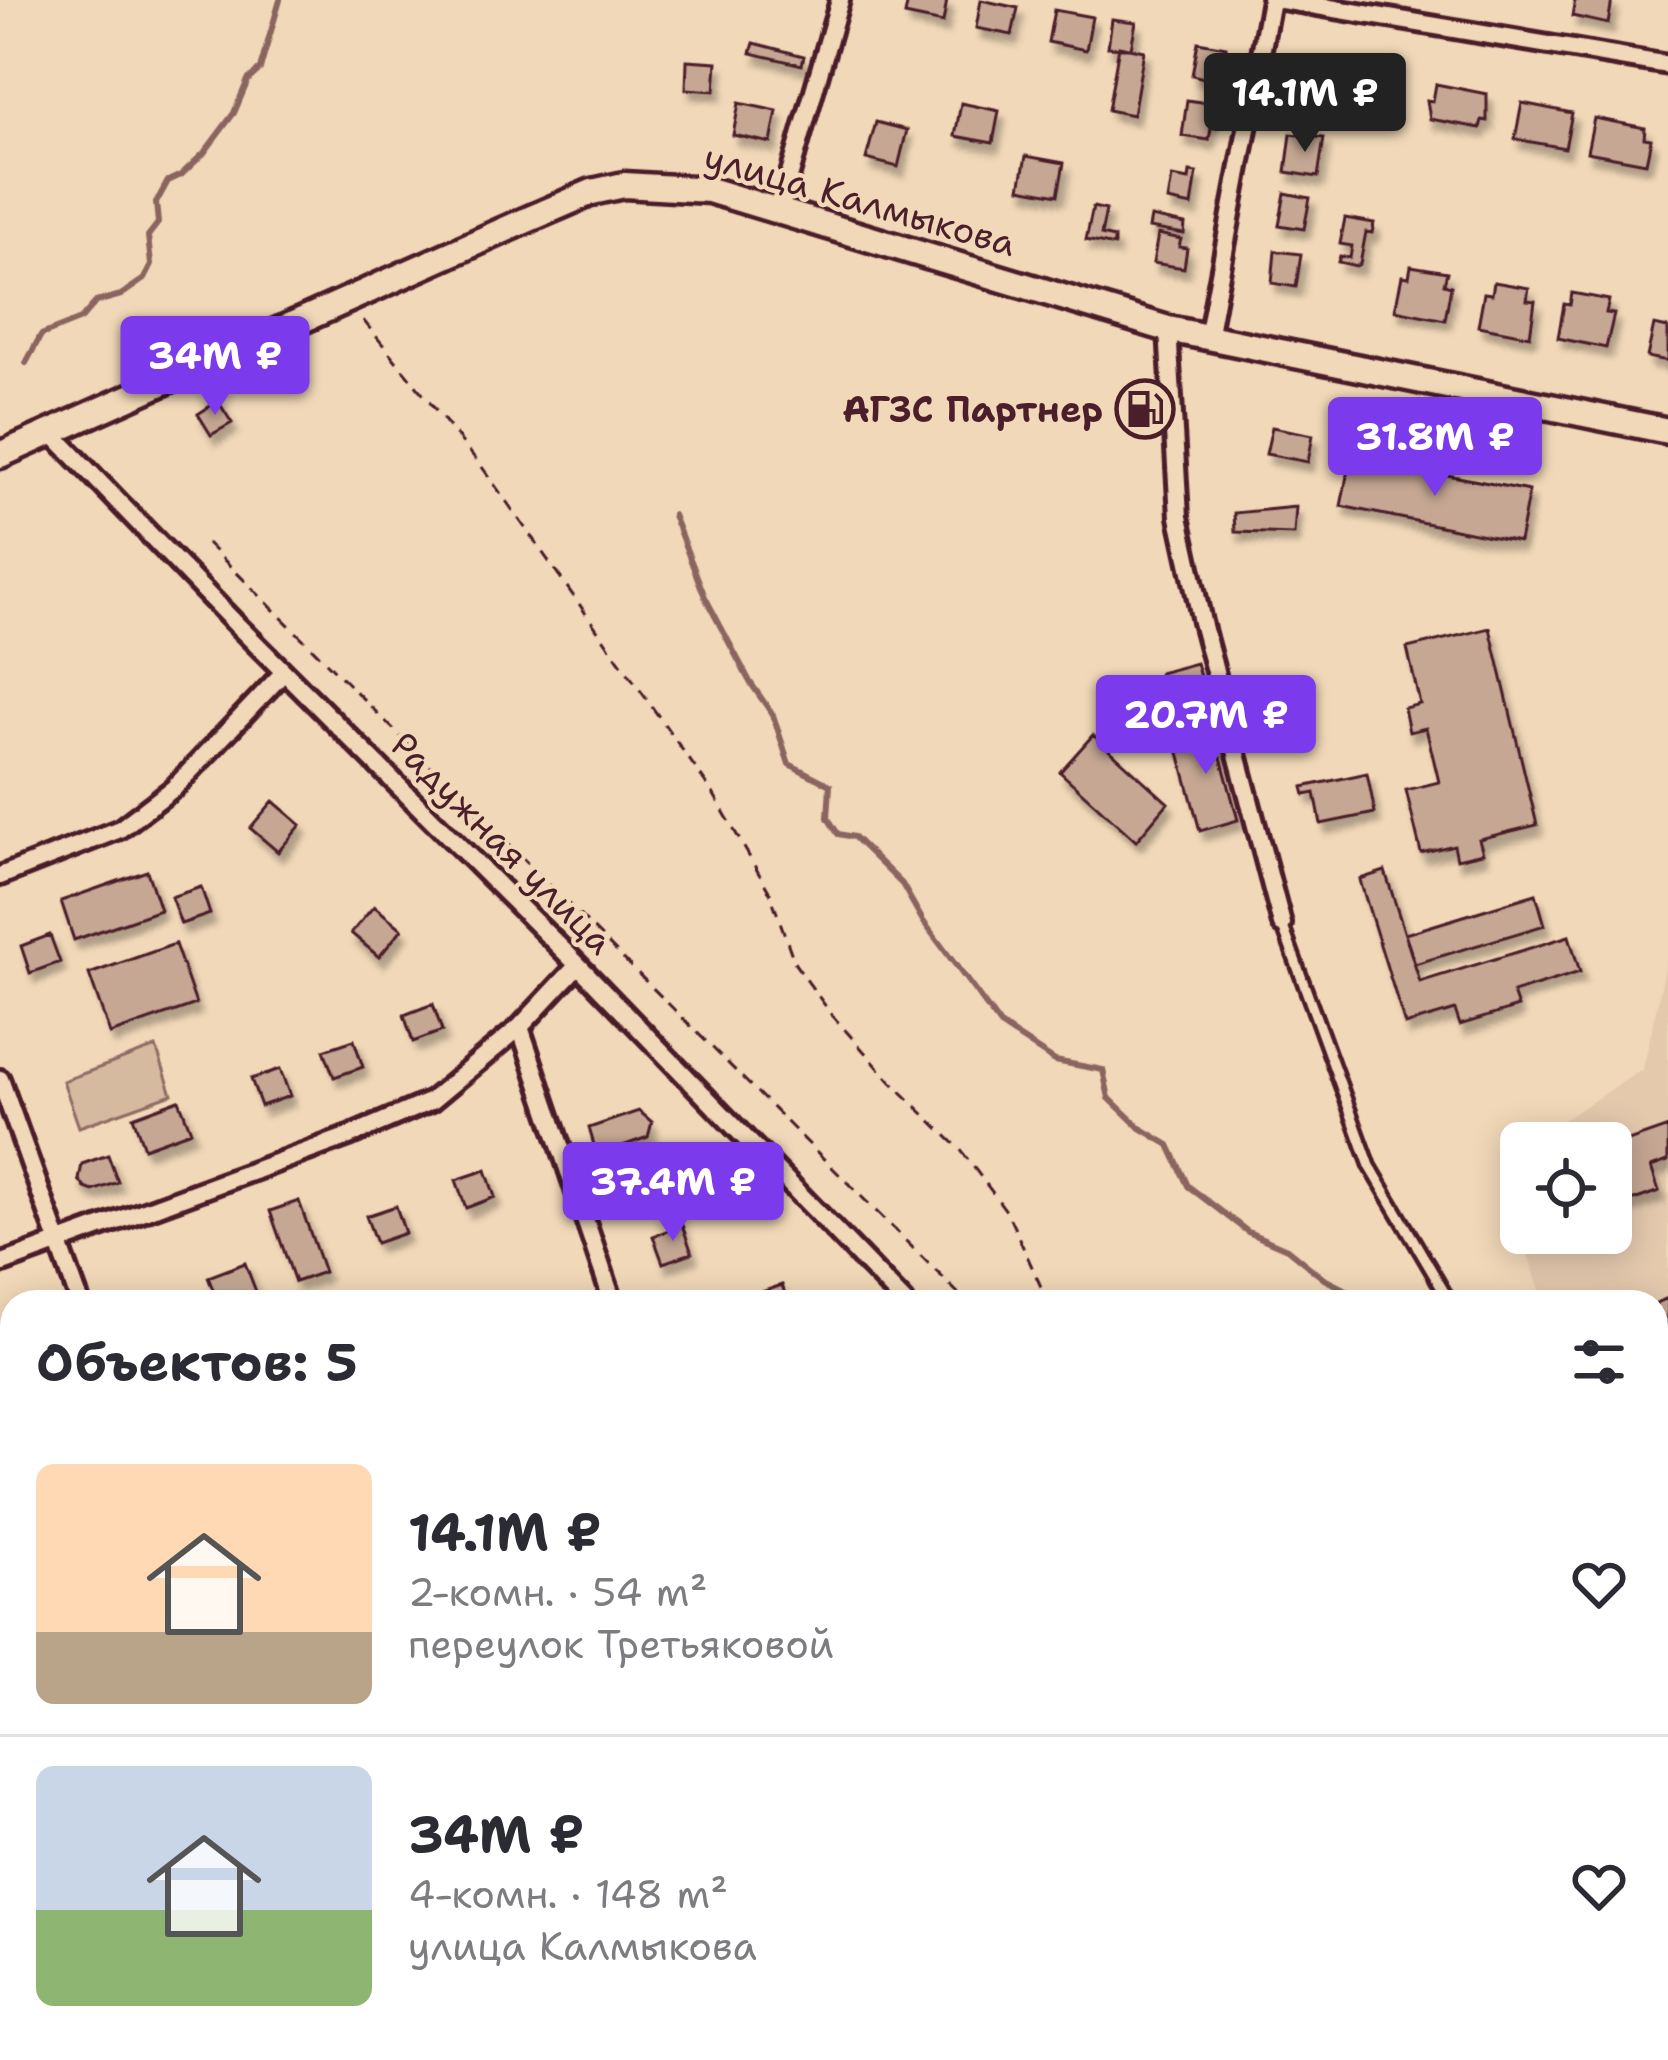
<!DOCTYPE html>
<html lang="ru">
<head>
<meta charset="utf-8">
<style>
	body { margin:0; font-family:"Shantell Sans",sans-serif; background:#f7f7f7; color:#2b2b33; height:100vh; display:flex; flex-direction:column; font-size:45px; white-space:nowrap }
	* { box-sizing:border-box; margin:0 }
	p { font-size:39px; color:#7c7c81 }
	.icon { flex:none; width:66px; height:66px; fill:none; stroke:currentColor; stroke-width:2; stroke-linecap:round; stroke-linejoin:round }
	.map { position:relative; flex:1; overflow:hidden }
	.drawer { position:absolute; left:0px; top:1290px; width:1668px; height:771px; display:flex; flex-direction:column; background:#fff; border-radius:36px 36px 0 0; box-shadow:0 6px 30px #0003 }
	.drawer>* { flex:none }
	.tools { position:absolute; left:1500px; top:1122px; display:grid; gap:24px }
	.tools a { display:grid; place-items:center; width:132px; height:132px; border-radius:18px; background:#fff; box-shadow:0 6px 30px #0003; font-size:60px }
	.price { position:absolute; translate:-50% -102px; padding:0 27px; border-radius:12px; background:#7c3aed; color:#fff; font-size:39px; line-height:78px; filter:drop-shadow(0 3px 6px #0008) }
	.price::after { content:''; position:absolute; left:50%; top:72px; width:36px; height:27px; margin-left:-18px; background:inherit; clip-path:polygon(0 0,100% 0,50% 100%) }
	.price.current { background:#222; color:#fff }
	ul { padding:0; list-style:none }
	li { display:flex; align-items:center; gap:36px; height:300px; padding:0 36px }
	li+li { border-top:3px solid #e1e1e2 }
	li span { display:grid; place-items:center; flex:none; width:336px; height:240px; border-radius:18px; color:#555 }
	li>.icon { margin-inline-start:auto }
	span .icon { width:144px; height:144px; fill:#fffc; stroke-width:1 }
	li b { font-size:51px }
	h2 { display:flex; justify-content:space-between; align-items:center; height:144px; padding:0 36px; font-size:51px }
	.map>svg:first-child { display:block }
</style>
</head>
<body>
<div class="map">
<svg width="1668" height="2060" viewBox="0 0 1668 2060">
	<defs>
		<filter id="shadow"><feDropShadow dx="5" dy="9" stdDeviation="3" flood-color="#0004"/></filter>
	</defs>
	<rect width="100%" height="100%" fill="#f1d8b8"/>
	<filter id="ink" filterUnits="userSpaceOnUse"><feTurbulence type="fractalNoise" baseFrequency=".00833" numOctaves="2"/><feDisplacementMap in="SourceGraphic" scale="24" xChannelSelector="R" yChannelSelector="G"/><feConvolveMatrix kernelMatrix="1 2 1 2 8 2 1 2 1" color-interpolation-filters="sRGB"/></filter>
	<g filter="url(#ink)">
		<path fill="#e4c9ad" d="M1668,955V1551L1656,1537V1302H1544L1497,1162L1521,1147V1233H1611V1143H1527L1643,1069Z"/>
		<path fill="#d6baa0" stroke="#906c66" stroke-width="3" d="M156,1047L172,1094L79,1127L63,1081Z"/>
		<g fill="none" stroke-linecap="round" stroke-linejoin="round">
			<path stroke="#8a6560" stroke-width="6" d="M26,363L41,335L81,319L96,302L121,295L144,279L151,265L148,236L158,223L156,203L168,181L181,175L204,153L234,113L248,80L260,69L280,0
				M673,515L705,597L750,682L773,715L789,764L830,785L828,818L838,834L854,837L902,884L923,921L1000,1025L1055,1061L1103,1070L1109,1098L1139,1127L1169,1145L1188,1186L1248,1232L1287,1249L1324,1279L1350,1292L1354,1302
				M1656,1799L1665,1809C1649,1860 1661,1912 1668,1964"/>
		</g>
		<path fill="#c5a793" stroke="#4a1f2b" stroke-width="3" filter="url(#shadow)" d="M908,0H947L943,23L905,15Z
			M981,0L1018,8L1012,35L976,28Z
			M1575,0H1612L1608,24L1572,16Z
			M1054,10L1092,17L1086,50L1048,42Z
			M1112,19L1136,22L1131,48L1108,47Z
			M1198,42L1226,47L1219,82L1192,75Z
			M754,43L804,56L802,65L751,53Z
			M1119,46L1144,51L1133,115L1108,110Z
			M687,60L717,62L715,91L686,89Z
			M1311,62L1335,67L1330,99L1304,94Z
			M1436,84L1487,94V121L1482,120L1480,128L1430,119L1427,100L1433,101Z
			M1187,100L1215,104L1209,140L1182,136Z
			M739,103L777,111L771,143L733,135Z
			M961,103L999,111L993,143L955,136Z
			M1522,103L1572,113L1565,148L1515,139Z
			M1594,118L1645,128L1644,138L1651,139L1646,163L1587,152Z
			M876,122L907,130L898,167L866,159Z
			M1291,134L1324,138L1318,177L1286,172Z
			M1026,156L1064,163L1058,195L1020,188Z
			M1190,172L1197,173L1192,206L1168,201L1172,177L1189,180Z
			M1285,193L1310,198L1304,229L1279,225Z
			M1093,207L1106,210L1101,235L1114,238V246L1086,240Z
			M1151,217L1185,224L1184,234L1149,228Z
			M1345,218L1374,223L1372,233L1366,232L1360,264L1356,266L1338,262L1340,256L1350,258L1352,246L1340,244Z
			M1158,234L1181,239L1179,247L1187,248L1184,268L1153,263Z
			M1275,251L1301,254L1296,287L1272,283Z
			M1411,266L1447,272L1444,284L1451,286L1445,320L1395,310L1402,276L1409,277Z
			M1494,282L1529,288L1527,300L1535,301L1530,336L1478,326L1484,293L1492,294Z
			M1572,293L1609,300L1606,313L1614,314L1606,348L1558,338L1564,304L1570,305Z
			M1654,325L1668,328V361L1647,357Z
			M218,401L232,423L211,435L198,414Z
			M1272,427L1313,435L1308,462L1266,454Z
			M1351,456L1529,491L1519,542L1341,506Z
			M1296,507L1294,534L1235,532L1234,513Z
			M1490,628L1537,825L1479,839L1483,853L1457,859L1454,845L1421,853L1406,790L1439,782L1426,728L1409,732L1404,708L1420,704L1407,648Z
			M1196,663L1211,716L1173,726L1159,673Z
			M1212,724L1238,820L1200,831L1174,734Z
			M1093,735L1168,803L1136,841L1060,772Z
			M1367,773L1375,813L1321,824L1315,793L1305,795L1303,787Z
			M273,801L301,825L278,852L250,828Z
			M147,871L160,910L74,940L61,901Z
			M1385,871L1420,982L1569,936L1580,972L1513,993L1518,1007L1460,1025L1455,1010L1405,1025L1361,884L1360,879Z
			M201,887L210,914L181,924L171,897Z
			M1536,894L1545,925L1415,964L1405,934Z
			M374,906L402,929L379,957L351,933Z
			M50,935L60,962L30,973L21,946Z
			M175,944L196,1004L110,1034L89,974Z
			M433,1004L442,1031L413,1042L404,1015Z
			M354,1040L363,1067L334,1077L324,1050Z
			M280,1069L290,1096L261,1106L251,1079Z
			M179,1100L191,1131L144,1148L133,1117Z
			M639,1111L652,1122L648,1137L597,1155L589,1128Z
			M1668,1127V1161L1651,1167L1659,1191L1623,1204L1611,1171V1147Z
			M108,1155L118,1182L93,1191L85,1188L79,1180L82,1164Z
			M486,1170L495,1197L466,1208L456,1180Z
			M299,1201L324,1272L295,1282L270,1211Z
			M396,1206L405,1233L376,1243L366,1216Z
			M682,1225L692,1253L663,1263L653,1236Z
			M245,1263L260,1302H218L208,1277Z
			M782,1285L788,1302H756L753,1295Z
			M1668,1298V1340L1656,1344V1303Z
			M10,1507L12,1537L0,1541V1510Z
			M12,1663V1693L0,1698V1667Z
			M12,1825V1856L0,1860V1829Z"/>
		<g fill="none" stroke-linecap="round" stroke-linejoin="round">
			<defs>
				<path id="service" d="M1282,924L1370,1166L1450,1302"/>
				<path id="minor" d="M1282,0L1668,65
					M780,209L840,0
					M1168,329L1179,517L1202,622L1282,924
					M1208,338L1271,0
					M52,433L236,624L578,965L904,1302
					M0,876L120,829L174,788L284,672
					M520,1027L613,1302
					M0,1079L80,1302
					M0,1264L349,1136L431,1101L520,1027L578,965
					M0,1583L12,1579
					M0,1921L12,1917
					M353,2049L357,2060
					M870,2049L873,2060
					M1196,2049L1200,2060"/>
				<path id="secondary" d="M0,455L520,223L592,192L624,185L709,190L1168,329L1668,431"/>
			</defs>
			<use href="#service" stroke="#4a1f2b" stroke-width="18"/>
			<use href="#minor" stroke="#4a1f2b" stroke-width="26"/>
			<use href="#secondary" stroke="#4a1f2b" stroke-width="33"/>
			<path stroke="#4a1f2b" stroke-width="3" stroke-dasharray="12 9" stroke-linecap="butt" d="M363,320L482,467L713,793L770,893L795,964L832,1015L891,1082L960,1149L1007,1212L1048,1302
				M207,543L967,1302
				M1239,2049L1243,2060
				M1318,2049L1324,2060"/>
			<use href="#service" stroke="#f1d8b8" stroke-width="9"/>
			<use href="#minor" stroke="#f1d8b8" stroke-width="16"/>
			<use href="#secondary" stroke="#f1d8b8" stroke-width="24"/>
		</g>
	</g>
	<defs>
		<symbol id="fuel-ring" viewBox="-11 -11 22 22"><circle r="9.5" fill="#f1d8b8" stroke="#4a1f2b" stroke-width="1.5"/><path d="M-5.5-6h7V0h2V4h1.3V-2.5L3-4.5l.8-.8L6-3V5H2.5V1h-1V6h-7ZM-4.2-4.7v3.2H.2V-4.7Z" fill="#4a1f2b"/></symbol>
	</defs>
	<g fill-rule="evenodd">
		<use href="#fuel-ring" x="1112" y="376" width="66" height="66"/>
	</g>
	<g text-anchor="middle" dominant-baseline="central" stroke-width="9" stroke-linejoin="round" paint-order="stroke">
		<g font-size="36" fill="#4a1f2b" stroke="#f1d8b8">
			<text transform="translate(860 200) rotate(16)">улица Калмыкова</text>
			<text transform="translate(502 843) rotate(45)">Радужная улица</text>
		</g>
		<g font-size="36" font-weight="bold" fill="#4a1f2b" stroke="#f1d8b8" text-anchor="end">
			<text x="1103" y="409">АГЗС Партнер</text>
		</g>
	</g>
</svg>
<div class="tools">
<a><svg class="icon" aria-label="locate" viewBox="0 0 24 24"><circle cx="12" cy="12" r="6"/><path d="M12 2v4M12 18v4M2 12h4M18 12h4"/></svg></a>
</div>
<b class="price current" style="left:1305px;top:155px">14.1M ₽</b>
<b class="price" style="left:215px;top:418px">34M ₽</b>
<b class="price" style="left:1435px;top:499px">31.8M ₽</b>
<b class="price" style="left:1206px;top:777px">20.7M ₽</b>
<b class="price" style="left:673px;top:1244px">37.4M ₽</b>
<section class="drawer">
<h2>Объектов: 5<svg class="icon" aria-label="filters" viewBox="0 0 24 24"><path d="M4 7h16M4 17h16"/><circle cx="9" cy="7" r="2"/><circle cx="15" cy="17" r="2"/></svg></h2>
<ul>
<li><span style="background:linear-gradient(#ffd9b3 70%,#b9a48a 0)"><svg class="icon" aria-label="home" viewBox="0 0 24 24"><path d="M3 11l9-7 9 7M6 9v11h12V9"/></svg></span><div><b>14.1M ₽</b><p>2-комн. · 54 m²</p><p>переулок Третьяковой</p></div><svg class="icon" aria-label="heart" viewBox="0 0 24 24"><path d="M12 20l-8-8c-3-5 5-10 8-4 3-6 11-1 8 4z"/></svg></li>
<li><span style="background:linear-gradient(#c9d6e8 60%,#8fb573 0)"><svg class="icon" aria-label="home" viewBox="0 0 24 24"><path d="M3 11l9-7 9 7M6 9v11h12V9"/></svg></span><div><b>34M ₽</b><p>4-комн. · 148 m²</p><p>улица Калмыкова</p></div><svg class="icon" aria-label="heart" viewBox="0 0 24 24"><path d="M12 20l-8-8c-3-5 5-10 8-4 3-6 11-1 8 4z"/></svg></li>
</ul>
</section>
</div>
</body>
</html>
